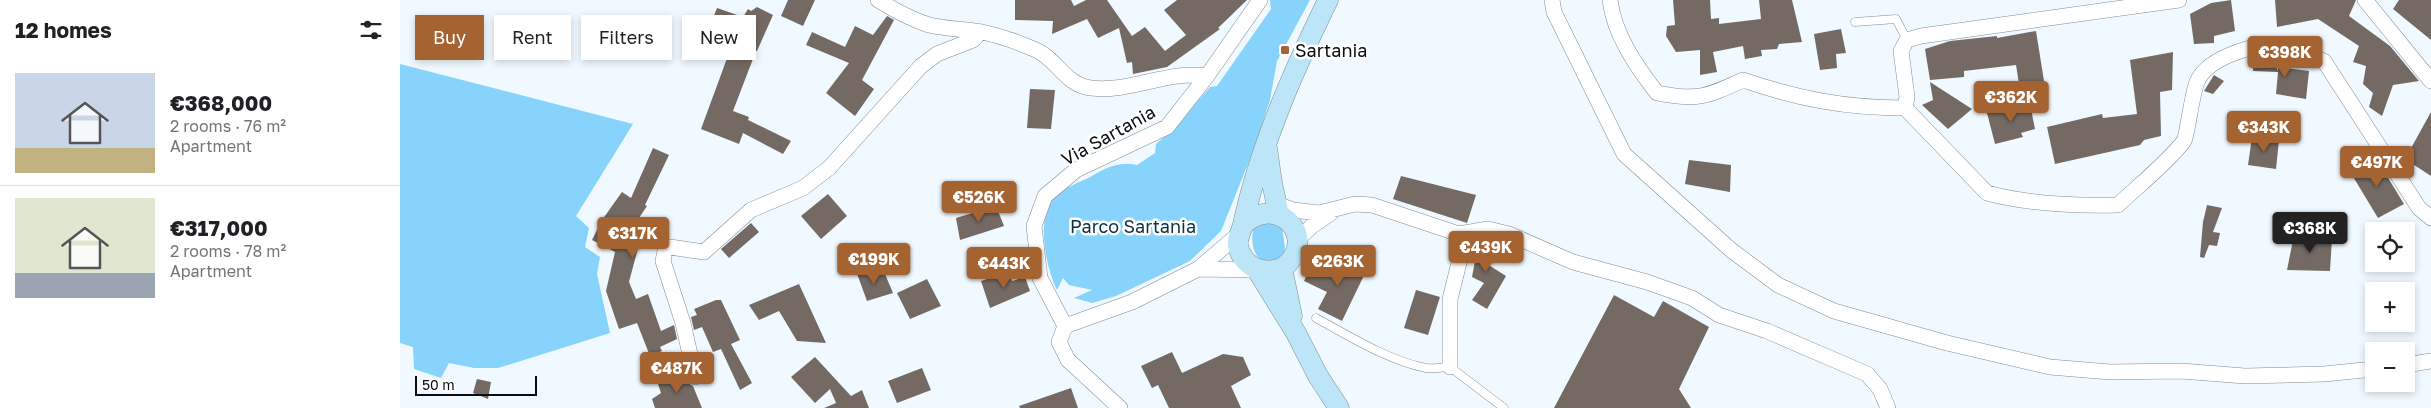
<!DOCTYPE html>
<html lang="en">
<head>
<meta charset="utf-8">
<style>
	body { margin:0; font-family:"Golos Text",sans-serif; background:#f2f2f2; color:#202124; height:100vh; display:flex; flex-direction:column; font-size:19px; white-space:nowrap }
	* { box-sizing:border-box; margin:0 }
	p { font-size:16px; color:#757577 }
	.icon { flex:none; width:28px; height:28px; fill:none; stroke:currentColor; stroke-width:2; stroke-linecap:round; stroke-linejoin:round }
	.map { position:relative; flex:1; overflow:hidden }
	.sheet { display:flex; flex-direction:column; background:#fff; width:400px }
	.sheet>* { flex:none }
	.banner { position:absolute; left:15px; top:15px; width:475px; height:45px; display:flex; gap:10px }
	.fabs { position:absolute; left:1965px; top:222px; display:grid; gap:10px }
	.fabs a { display:grid; place-items:center; width:50px; height:50px; border-radius:0px; background:#fff; box-shadow:0 2px 8px #0003; font-size:25px }
	.scale { position:absolute; left:15px; bottom:12px; width:122px; box-sizing:border-box; padding-left:5px; border:2px solid #090d0f; border-top:0; font-size:14px; line-height:18px; white-space:nowrap; color:#090d0f; -webkit-text-stroke:4px #fff; paint-order:stroke }
	.price { position:absolute; translate:-50% -42px; padding:0 11px; border-radius:5px; background:#a66332; color:#fff; font-size:16px; line-height:32px; filter:drop-shadow(0 1px 2px #0008) }
	.price::after { content:''; position:absolute; left:50%; top:30px; width:15px; height:11px; margin-left:-8px; background:inherit; clip-path:polygon(0 0,100% 0,50% 100%) }
	.price.selected { background:#222; color:#fff }
	ul { padding:0; list-style:none }
	li { display:flex; align-items:center; gap:15px; height:125px; padding:0 15px }
	li+li { border-top:1px solid #e0e0e0 }
	li span { display:grid; place-items:center; flex:none; width:140px; height:100px; border-radius:0px; color:#555 }
	li>.icon { margin-inline-start:auto }
	span .icon { width:60px; height:60px; fill:#fffc; stroke-width:1 }
	li b { font-size:21px }
	h2 { display:flex; justify-content:space-between; align-items:center; height:60px; padding:0 15px; font-size:21px }
	.pill { padding:0 18px; border-radius:0px; background:#fff; box-shadow:0 2px 8px #0003; font-size:18px; line-height:45px }
	.pill.selected { background:#a66332; color:#fff }
	main { display:flex; flex:1; min-height:0 }
	.map>svg:first-child { display:block }
</style>
</head>
<body>
<main>
<section class="sheet">
<h2>12 homes<svg class="icon" aria-label="filters" viewBox="0 0 24 24"><path d="M4 7h16M4 17h16"/><circle cx="9" cy="7" r="2"/><circle cx="15" cy="17" r="2"/></svg></h2>
<ul>
<li><span style="background:linear-gradient(#c9d6e8 75%,#c2b280 0)"><svg class="icon" aria-label="home" viewBox="0 0 24 24"><path d="M3 11l9-7 9 7M6 9v11h12V9"/></svg></span><div><b>€368,000</b><p>2 rooms · 76 m²</p><p>Apartment</p></div></li>
<li><span style="background:linear-gradient(#dfe7d0 75%,#9aa5b1 0)"><svg class="icon" aria-label="home" viewBox="0 0 24 24"><path d="M3 11l9-7 9 7M6 9v11h12V9"/></svg></span><div><b>€317,000</b><p>2 rooms · 78 m²</p><p>Apartment</p></div></li>
</ul>
</section>
<div class="map">
<svg width="2031" height="408" viewBox="0 0 2031 408">
	<rect width="100%" height="100%" fill="#eff9ff"/>
	<path fill="#87d3fc" d="M870,0H910L877,61L870,100L854,149L821,231L790,261L716,296L692,303L674,298L692,290L669,285L663,278L657,290C646,268 634,214 657,195C666,187 680,182 690,177C706,168 719,161 737,165L755,153L756,144L772,130L810,87L817,86L871,9Z
		M0,64L233,124L176,216L189,228L185,247L200,257L197,274L210,333L98,368H74L49,363L41,378L14,369L13,347L0,343Z
		M870,218L882,227L885,248L883,256C857,274 847,245 855,224Z"/>
	<path fill="#746a63" d="M388,0H415L403,26L381,16Z
		M615,0H671L674,6L686,0H707L732,36L745,27L765,51L786,35L764,10L777,0H847L818,28L820,29L767,67L733,74L732,62L727,63L719,28L698,38L687,19L652,34L653,21L615,20Z
		M1273,0H1310L1311,19L1319,18V24L1361,19L1359,0H1392L1402,42L1379,44L1377,49L1361,50L1362,56L1345,59L1343,46L1313,52L1317,72L1300,75V50L1276,52L1266,36L1267,26L1275,25Z
		M1831,0L1835,31L1814,36V43L1794,44L1790,14L1811,3Z
		M1875,0H1956L1949,16L1990,46L2019,81L1993,85L1982,116L1969,107L1973,93L1963,84L1966,66L1953,62L1959,46L1918,19L1877,27Z
		M1999,0H2031V40L1993,9Z
		M357,7L373,15L357,51H356L333,111L349,117L348,120L391,141L383,154L343,133L339,144L301,129L333,42L307,33L317,8L343,17L348,9L351,11Z
		M487,16L494,20L462,80L474,89L455,116L426,93L449,63L406,45L412,32L445,47L455,26L473,35Z
		M1441,29L1446,53L1436,54L1437,68L1420,70L1414,34Z
		M1636,31L1644,81L1619,84L1616,65L1564,71V77L1530,80L1525,49L1550,41L1597,36V38Z
		M1773,52L1772,90L1760,92L1761,136L1744,140L1740,145L1655,164L1647,127L1702,114L1703,118L1737,114L1730,60Z
		M1870,55L1878,71V67L1909,71L1906,99L1876,94L1878,72L1853,71L1854,57Z
		M1814,75L1824,81L1813,94L1804,91Z
		M1530,82L1572,109L1548,129L1522,105L1533,100Z
		M630,89L655,90L651,129L627,128Z
		M1630,104L1635,129L1621,133L1623,137L1595,144L1587,113Z
		M2031,112V176L2005,159Z
		M1852,137L1879,140L1876,169L1848,165Z
		M253,148L269,155L245,205L247,206L221,245L238,248L229,282L236,299L248,294L261,331L274,325L277,339L260,347L262,351L250,356L237,323L219,329L206,291L215,252L192,240L202,220L222,192L231,198Z
		M1976,158L2004,204L1978,218L1949,170Z
		M1289,160L1331,165L1330,192L1285,184Z
		M1001,176L1076,195L1067,223L993,199Z
		M428,194L447,216L421,239L401,216Z
		M1807,205L1822,208L1813,232L1820,233L1817,246L1809,245L1804,258L1800,257L1803,222Z
		M596,206L604,226L560,240L556,218Z
		M351,223L359,232L329,258L321,249Z
		M1894,235L1932,238L1930,271L1887,270Z
		M1084,239L1099,241L1087,264L1106,276L1087,309L1072,300L1084,283L1072,277L1075,261L1073,252L1079,240Z
		M946,257L968,267L942,321L918,309L927,292L904,281L911,266L936,278Z
		M456,271L485,274L493,293L467,301Z
		M609,272L612,281L625,277L630,291L590,308L581,281Z
		M527,279L541,306L510,319L497,293Z
		M399,284L426,343L397,341L379,311L359,320L349,305Z
		M1016,290L1040,297L1028,335L1004,328Z
		M1214,295L1254,317L1263,301L1309,327L1279,389L1291,408H1154Z
		M316,300H321L340,340L331,344L352,383L340,390L321,349L313,352L302,327L294,330L291,317L297,315L294,309Z
		M772,352L782,373L823,354L843,357L851,375L831,386L841,408H769L758,385L752,388L741,366Z
		M415,357L451,396L462,390L469,408H424L436,403L430,389L415,403L391,377Z
		M522,368L531,390L497,403L488,381Z
		M285,373L288,383L293,386L302,408H255L252,399L261,393L258,384Z
		M77,379L91,382L88,399L73,393Z
		M671,388L678,408H620L619,406Z"/>
	<g fill="none" stroke-linecap="round" stroke-linejoin="round">
		<defs>
			<path id="lane" d="M1455,22L1496,19L1507,40
				M916,318C949,336 989,361 1026,368C1033,369 1042,367 1050,367L1104,408"/>
			<path id="street" d="M478,0C494,10 510,19 529,25C546,29 564,29 582,32C601,36 618,42 636,50C657,59 665,85 691,88C730,93 767,70 807,76
				M1152,0L1154,12L1224,154L1331,250L1378,285L1434,311L1547,343L1650,367L1710,372L1781,371L1845,376L1924,374L1974,369
				M1210,0C1214,34 1236,66 1257,93C1298,101 1306,97 1343,80C1399,99 1445,108 1505,108L1587,193C1628,204 1675,206 1718,205C1738,186 1767,163 1784,141C1787,136 1792,94 1797,82C1806,60 1846,46 1869,46C1887,46 1907,55 1924,61L2019,208L2031,218
				M1965,0L2031,81
				M1505,108L1507,97L1501,51L1507,40L1521,36L1779,0
				M877,204L893,210L919,213L955,204L972,205L1059,234L1062,251L1050,299V367
				M1059,234L1088,229L1109,234L1173,262L1247,282L1292,298L1319,315L1367,331L1467,374L1480,389L1488,408
				M897,240L912,226L931,213
				M798,269L857,270
				M665,326L732,302L798,269L839,234
				M2006,365L2031,361
				M295,377L283,323L263,261L265,251L270,247L304,252L351,210L403,188L429,168L521,66L537,54L573,40L580,32
				M720,408L668,360L659,342L665,326L640,278L634,226L645,196L676,170L767,127L807,76L860,0"/>
			<path id="secondary" d="M867,148L872,183L879,215
				M843,225C876,194 914,233 890,261C884,269 873,272 863,270C851,269 840,258 838,245C837,236 843,229 844,220C861,144 894,70 928,0
				M882,268L892,316
				M857,270L896,333L918,376L939,408"/>
		</defs>
		<use href="#lane" stroke="#808c93" stroke-width="9"/>
		<use href="#street" stroke="#808c93" stroke-width="16"/>
		<use href="#secondary" stroke="#808c93" stroke-width="21"/>
		<use href="#lane" stroke="#fff" stroke-width="8"/>
		<use href="#street" stroke="#fff" stroke-width="15"/>
		<use href="#secondary" stroke="#bce6f7" stroke-width="20"/>
	</g>
	<rect fill="#a66332" stroke="#fff" stroke-width="2" x="880" y="45" width="10" height="10" rx="2.5"/>
	<g text-anchor="middle" dominant-baseline="central" stroke-width="5" stroke-linejoin="round" paint-order="stroke">
		<g font-size="18" fill="#090d0f" stroke="#fff" text-anchor="start">
			<text x="895" y="50">Sartania</text>
		</g>
		<g font-size="18" fill="#090d0f" stroke="#fff">
			<text transform="translate(708 135) rotate(-29)">Via Sartania</text>
		</g>
		<g font-size="18" fill="#0c3142" stroke="#fff">
			<text x="733" y="226">Parco Sartania</text>
		</g>
	</g>
</svg>
<div class="fabs">
<a><svg class="icon" aria-label="locate" viewBox="0 0 24 24"><circle cx="12" cy="12" r="6"/><path d="M12 2v4M12 18v4M2 12h4M18 12h4"/></svg></a>
<a>+</a>
<a>−</a>
</div>
<div class="scale">50 m</div>
<b class="price" style="left:1885px;top:78px">€398K</b>
<b class="price" style="left:1611px;top:123px">€362K</b>
<b class="price" style="left:1864px;top:153px">€343K</b>
<b class="price" style="left:1977px;top:188px">€497K</b>
<b class="price" style="left:579px;top:223px">€526K</b>
<b class="price selected" style="left:1910px;top:254px">€368K</b>
<b class="price" style="left:233px;top:259px">€317K</b>
<b class="price" style="left:1086px;top:273px">€439K</b>
<b class="price" style="left:474px;top:285px">€199K</b>
<b class="price" style="left:938px;top:287px">€263K</b>
<b class="price" style="left:604px;top:289px">€443K</b>
<b class="price" style="left:277px;top:394px">€487K</b>
<div class="banner">
<a class="pill selected">Buy</a>
<a class="pill">Rent</a>
<a class="pill">Filters</a>
<a class="pill">New</a>
</div>
</div>
</main>
</body>
</html>
